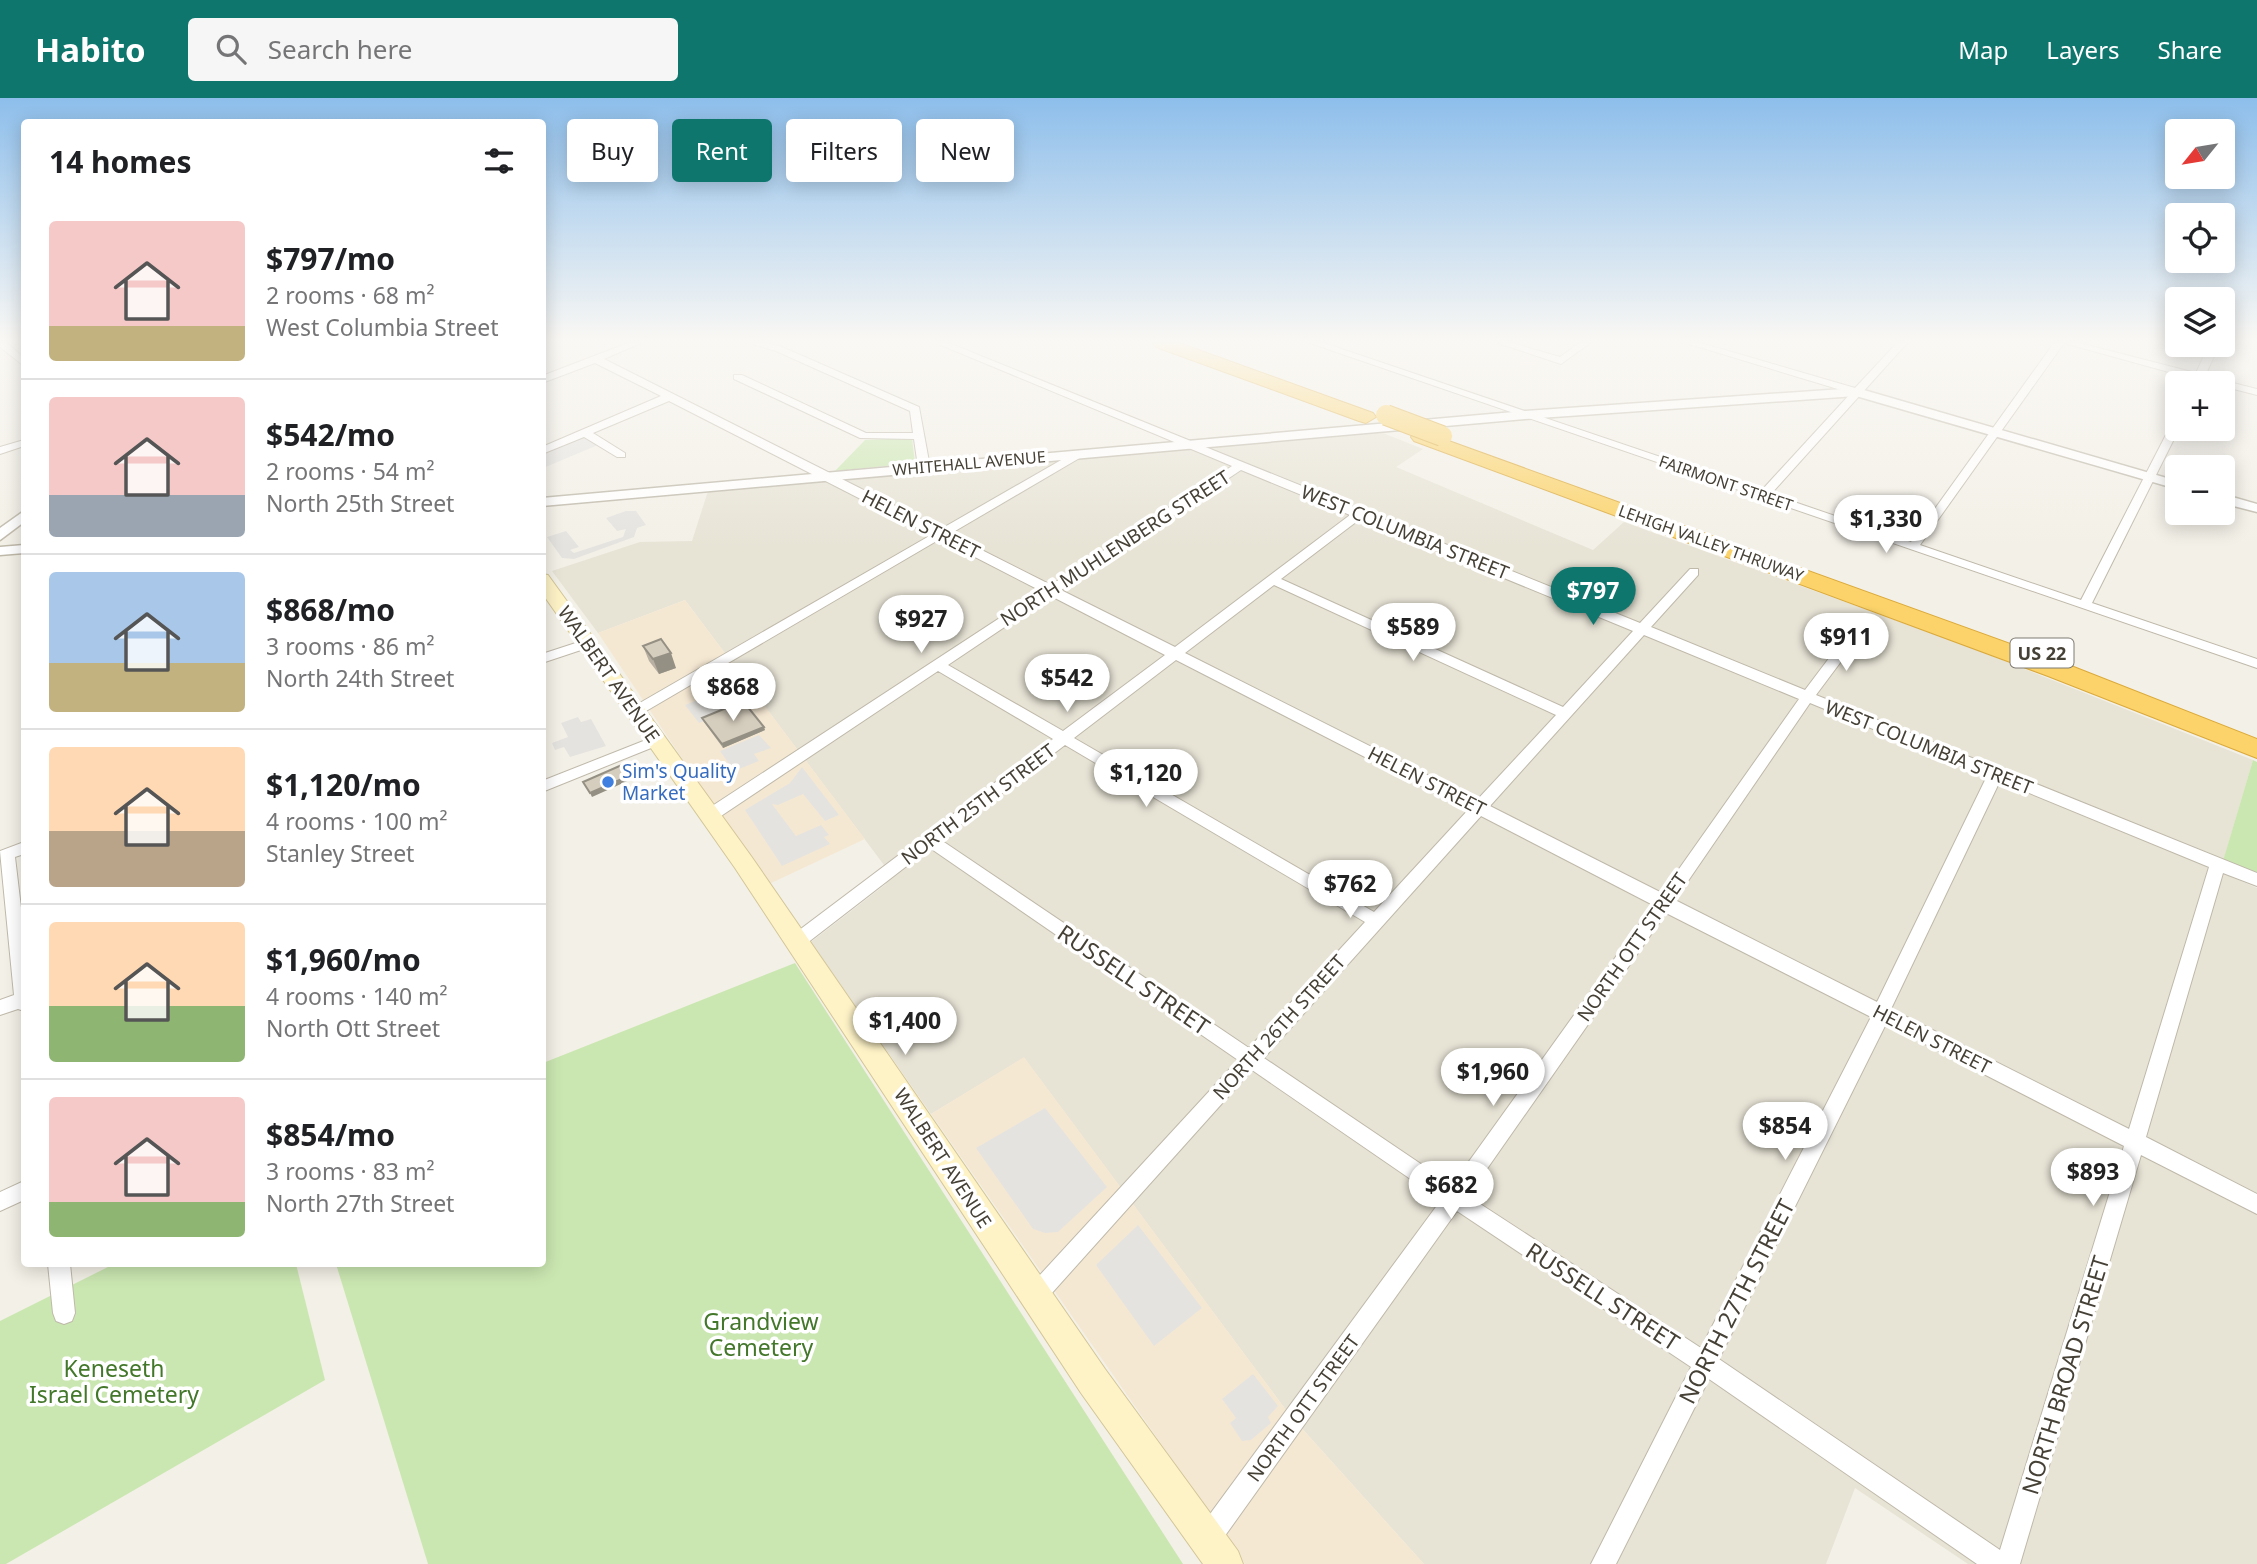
<!DOCTYPE html>
<html lang="en">
<head>
<meta charset="utf-8">
<style>
	body { margin:0; font-family:"Noto Sans",sans-serif; background:#f6f6f6; color:#202124; height:100vh; display:flex; flex-direction:column; font-size:26px; white-space:nowrap }
	* { box-sizing:border-box; margin:0 }
	p { font-size:23px; color:#757577 }
	.icon { flex:none; width:38px; height:38px; fill:none; stroke:currentColor; stroke-width:2; stroke-linecap:round; stroke-linejoin:round }
	.map { position:relative; flex:1; overflow:hidden }
	.panel { position:absolute; left:21px; top:21px; width:525px; height:1148px; display:flex; flex-direction:column; background:#fff; border-radius:7px; box-shadow:0 4px 18px #0003 }
	.panel>* { flex:none }
	.banner { position:absolute; left:567px; top:21px; width:665px; height:63px; display:flex; gap:14px }
	.needle { width:46px; rotate:240deg }
	.buttons { position:absolute; left:2165px; top:21px; display:grid; gap:14px }
	.buttons a { display:grid; place-items:center; width:70px; height:70px; border-radius:7px; background:#fff; box-shadow:0 4px 18px #0003; font-size:35px }
	.price { position:absolute; translate:-50% -60px; padding:0 16px; border-radius:24px; background:#fff; color:#222; font-size:23px; line-height:46px; filter:drop-shadow(0 2px 4px #0008) }
	.price::after { content:''; position:absolute; left:50%; top:42px; width:21px; height:16px; margin-left:-10px; background:inherit; clip-path:polygon(0 0,100% 0,50% 100%) }
	.price.active { background:#0f766e; color:#fff }
	ul { padding:0; list-style:none }
	li { display:flex; align-items:center; gap:21px; height:175px; padding:0 28px }
	li+li { border-top:2px solid #e0e0e0 }
	li span { display:grid; place-items:center; flex:none; width:196px; height:140px; border-radius:7px; color:#555 }
	li>.icon { margin-inline-start:auto }
	span .icon { width:84px; height:84px; fill:#fffc; stroke-width:1 }
	li b { font-size:30px }
	h2 { display:flex; justify-content:space-between; align-items:center; height:84px; padding:0 28px; font-size:30px }
	.tag { padding:0 24px; border-radius:7px; background:#fff; box-shadow:0 4px 18px #0003; font-size:24px; line-height:63px }
	.tag.active { background:#0f766e; color:#fff }
	header { display:flex; align-items:center; gap:42px; box-sizing:border-box; height:98px; padding:0 35px; background:#0f766e; color:#fff }
	header strong { font-size:33px }
	nav { display:flex; gap:38px; margin-inline-start:auto; font-size:24px }
	.search { width:490px; height:63px; background:#f6f6f6; display:flex; align-items:center; gap:18px; box-sizing:border-box; padding:0 24px; border-radius:7px; color:#757577; font-size:26px }
	.map>svg:first-child { display:block }
</style>
</head>
<body>
<header>
<strong>Habito</strong>
<div class="search"><svg class="icon" aria-label="search" viewBox="0 0 24 24"><circle cx="10" cy="10" r="6"/><path d="M15 15l6 6"/></svg>Search here</div>
<nav><a>Map</a><a>Layers</a><a>Share</a></nav>
</header>
<div class="map">
<svg width="2257" height="1466" viewBox="0 0 2257 1466">
	<rect width="100%" height="100%" fill="#f3f0e7"/>
	<path fill="#e7e3d5" d="M1383,335L1423,351L1396,369L1593,452L1624,424L1964,547L2253,662L2220,774L2257,790V1466H1968L1855,1390L1826,1466H1424L1289,1316L1024,960L931,1016L811,844L886,786L884,767L685,502L598,535L552,473L640,444L692,443L708,393Z"/>
	<path fill="#f5e8d3" d="M685,502L865,741L767,787L598,535Z
		M1024,959L1289,1316L1424,1466H1245L931,1016Z"/>
	<path fill="#cbe7b1" d="M912,340L915,365L835,373L865,342Z
		M2253,662L2257,664V777L2223,763Z
		M795,865L1183,1466H428L336,1166H542L543,965Z
		M114,1166H296L325,1282L6,1466H0V1223Z"/>
	<path fill="#e5e3df" d="M584,339L598,347L543,370V356Z
		M626,413H636L646,427L637,430L634,439L574,461L562,460L547,439L566,433L579,449L570,452L574,455L623,439L626,431L617,433L606,420Z
		M728,590L737,602L732,604L736,610L699,625L685,607Z
		M578,619L581,624L591,621L606,648L570,659L564,649L555,652L552,645L568,639L561,625Z
		M759,637L771,650L754,656L759,663L734,673L720,653Z
		M802,669L839,717L825,723L803,696L778,707L772,706L796,738L821,727L829,737L824,739L830,746L782,768L745,712L790,685Z
		M1045,1010L1107,1089L1058,1134L1045,1135L1033,1131L976,1050Z
		M1138,1127L1202,1210L1154,1248L1096,1167Z
		M1253,1276L1278,1308L1268,1319L1271,1325L1251,1342L1242,1343L1230,1325L1236,1320L1222,1301Z"/>
	<g fill="none" stroke-linecap="round" stroke-linejoin="round">
		<defs>
			<path id="minor" d="M0,245H7L24,260V268L0,249Z
				M628,245H641L604,261L941,431L1075,354H1083V358L950,436L1051,487L1232,368L936,245H949L1640,525L1690,471H1698V477L1651,529L1805,592L1854,527H1864L1866,530L1816,597L2257,775V788L2223,775L2146,1039L2257,1096V1116L2141,1057L2020,1466H1977L1709,1281L1616,1466H1591L1691,1269L1457,1113L1217,1449L1208,1452L1199,1449L1196,1440L1199,1431L1441,1102L1252,972L1043,1205L1035,1209L1027,1205L1024,1198L1027,1191L1238,962L930,750L802,849H790L787,844L790,839L1053,641L938,573L715,722H703L701,718L703,714L1041,493L940,441L641,616H631L629,613L631,610L931,437L669,303L593,335L625,355V359H617L584,339L542,356V349L661,298L595,265L542,285V278ZM1241,372L1350,417L1175,549L1061,492ZM1360,421L1633,533L1563,609L1281,481ZM1274,487L1556,617L1477,702L1185,555ZM1051,498L1165,557L1063,633L948,567ZM1644,537L1799,601L1662,795L1490,708ZM1176,562L1468,712L1374,814L1074,640ZM1810,605L1987,678L1877,904L1675,802ZM1065,647L1365,824L1249,950L941,742ZM2000,683L2209,769L2129,1031L1891,911ZM1481,718L1653,807L1452,1087L1264,960ZM1666,815L1871,919L1701,1250L1468,1098ZM1886,926L2124,1048L2000,1452L1719,1261Z
				M750,245H766L782,249L919,309L930,369L928,371L918,369L914,341L860,340L734,281V277H742L866,335H913L910,313L776,253Z
				M1310,245H1324L1761,393L1851,295L1686,245H1701L1855,290L1897,245H1907L1771,396L1911,444L2054,245H2079L2196,275L2209,247H2219L2205,278L2257,291V297L2222,288V285L2203,283L2192,285L2194,281L2064,245L1920,447L2081,502L2172,325L2177,322V331H2179L2092,505L2257,561V570Z
				M1498,245H1512L1560,259L1579,245H1590L1561,266Z
				M24,342V348L0,356V349Z
				M588,541L595,545L593,548L542,565V556Z
				M656,638L661,640L663,643L661,646L542,694V683Z
				M24,744V756L15,759L24,835V913L18,911L0,917V902L14,897L0,753Z
				M24,1083V1102L0,1113V1094Z
				M48,1166H70L75,1215L72,1223L64,1226L56,1223L53,1215Z"/>
			<path id="tertiary" d="M1857,290L2177,383V391L1856,298L1525,321L542,408V400L1525,313Z
				M2222,396L2257,406V414L2222,405Z
				M24,413V424L0,442V430Z
				M24,447V455L0,457V449Z"/>
			<path id="secondary" d="M542,476L548,477L751,758L1105,1271L1238,1453L1243,1466H1203L1081,1295L735,770L542,495Z"/>
			<path id="motorway" d="M1153,245H1179L1373,315L1376,319L1366,325L1359,323L1156,249Z
				M1421,333L2066,566L2257,641V660L2048,578L1414,343L1411,339L1414,335Z"/>
		</defs>
		<use href="#minor" stroke="#bfb9aa" stroke-width="2"/>
		<use href="#tertiary" stroke="#bfb9aa" stroke-width="3"/>
		<use href="#secondary" stroke="#d3c698" stroke-width="2"/>
		<use href="#motorway" stroke="#dba93a" stroke-width="2"/>
		<use href="#minor" fill="#fff" fill-rule="evenodd"/>
		<use href="#tertiary" fill="#fff" fill-rule="evenodd"/>
		<use href="#secondary" fill="#fef3c7" fill-rule="evenodd"/>
		<use href="#motorway" fill="#fbd36a" fill-rule="evenodd"/>
		<defs>
			<path id="motorway-bridge" d="M1386,317L1442,338"/>
		</defs>
		<use href="#motorway-bridge" stroke="#dba93a" stroke-width="22" stroke-linecap="butt"/>
		<use href="#motorway-bridge" stroke="#fbd36a" stroke-width="20"/>
	</g>
	<path fill="#b7b0a3" d="M643,548L676,570L659,576L649,563Z
		M702,620L765,632L723,650L704,624Z"/>
	<path fill="#959084" d="M671,555L676,570L659,576L653,561Z
		M764,629L765,632L723,650L722,646Z
		M631,677L632,681L592,699L590,695Z"/>
	<path fill="#d5cdbd" stroke="#959084" stroke-width="2" d="M661,541L671,555L653,561L643,548Z
		M743,603L764,629L722,646L702,620Z
		M624,666L631,677L590,695L583,684Z"/>
	<linearGradient id="sky" x2="0" y2="1"><stop stop-color="#8dbeeb"/><stop offset="0.54" stop-color="#faf8f4"/><stop offset="1" stop-color="#faf8f4" stop-opacity="0"/></linearGradient>
	<rect width="2257" height="450" fill="url(#sky)"/>
	<circle fill="#3f7fe0" stroke="#fff" stroke-width="2.5" cx="608" cy="684" r="7"/>
	<g text-anchor="middle" dominant-baseline="central" stroke-width="7" stroke-linejoin="round" paint-order="stroke">
		<g font-size="16" fill="#464136" stroke="#fff">
			<text transform="translate(969 365) rotate(-5)">WHITEHALL AVENUE</text>
			<text transform="translate(1726 385) rotate(19)">FAIRMONT STREET</text>
			<text transform="translate(1711 445) rotate(20)">LEHIGH VALLEY THRUWAY</text>
		</g>
		<rect fill="#fff" stroke="#7e7a72" stroke-width="2" x="2010.5" y="540.5" width="63" height="29" rx="5"/>
		<g font-size="18" font-weight="bold" fill="#464136">
			<text x="2042" y="555">US 22</text>
		</g>
		<g font-size="19" fill="#464136" stroke="#fff">
			<text transform="translate(921 426) rotate(27)">HELEN STREET</text>
			<text transform="translate(1405 434) rotate(22)">WEST COLUMBIA STREET</text>
			<text transform="translate(1115 450) rotate(-33)">NORTH MUHLENBERG STREET</text>
			<text transform="translate(609 576) rotate(55)">WALBERT AVENUE</text>
			<text transform="translate(1929 649) rotate(22)">WEST COLUMBIA STREET</text>
			<text transform="translate(1427 683) rotate(27)">HELEN STREET</text>
			<text transform="translate(978 706) rotate(-37)">NORTH 25TH STREET</text>
			<text transform="translate(1632 849) rotate(-55)">NORTH OTT STREET</text>
			<text transform="translate(1279 929) rotate(-48)">NORTH 26TH STREET</text>
			<text transform="translate(1932 941) rotate(27)">HELEN STREET</text>
			<text transform="translate(943 1060) rotate(57)">WALBERT AVENUE</text>
			<text transform="translate(1303 1310) rotate(-54)">NORTH OTT STREET</text>
		</g>
		<g font-size="19" fill="#366cbe" stroke="#fff" text-anchor="start">
			<text x="622" y="673">Sim's Quality<tspan x="622" dy="22">Market</tspan></text>
		</g>
		<g font-size="23" fill="#464136" stroke="#fff">
			<text transform="translate(1134 881) rotate(34)">RUSSELL STREET</text>
			<text transform="translate(1603 1198) rotate(33)">RUSSELL STREET</text>
			<text transform="translate(1736 1203) rotate(-63)">NORTH 27TH STREET</text>
			<text transform="translate(2065 1277) rotate(-73)">NORTH BROAD STREET</text>
		</g>
		<g font-size="23" fill="#43772a" stroke="#fff">
			<text x="761" y="1223">Grandview<tspan x="761" dy="26">Cemetery</tspan></text>
			<text x="114" y="1270">Keneseth<tspan x="114" dy="26">Israel Cemetery</tspan></text>
		</g>
	</g>
</svg>
<div class="buttons">
<a><svg class="needle" viewBox="-14 -14 28 28"><path d="M0-13l5 13h-10z" fill="#e53935"/><path d="M0 13l5-13h-10z" fill="#757577"/></svg></a>
<a><svg class="icon" aria-label="locate" viewBox="0 0 24 24"><circle cx="12" cy="12" r="6"/><path d="M12 2v4M12 18v4M2 12h4M18 12h4"/></svg></a>
<a><svg class="icon" aria-label="layers" viewBox="0 0 24 24"><path d="M12 4l9 5-9 5-9-5zM3 14l9 5 9-5"/></svg></a>
<a>+</a>
<a>−</a>
</div>
<b class="price" style="left:1886px;top:457px">$1,330</b>
<b class="price active" style="left:1593px;top:529px">$797</b>
<b class="price" style="left:921px;top:557px">$927</b>
<b class="price" style="left:1413px;top:565px">$589</b>
<b class="price" style="left:1846px;top:575px">$911</b>
<b class="price" style="left:1067px;top:616px">$542</b>
<b class="price" style="left:733px;top:625px">$868</b>
<b class="price" style="left:1146px;top:711px">$1,120</b>
<b class="price" style="left:1350px;top:822px">$762</b>
<b class="price" style="left:905px;top:959px">$1,400</b>
<b class="price" style="left:1493px;top:1010px">$1,960</b>
<b class="price" style="left:1785px;top:1064px">$854</b>
<b class="price" style="left:2093px;top:1110px">$893</b>
<b class="price" style="left:1451px;top:1123px">$682</b>
<div class="banner">
<a class="tag">Buy</a>
<a class="tag active">Rent</a>
<a class="tag">Filters</a>
<a class="tag">New</a>
</div>
<section class="panel">
<h2>14 homes<svg class="icon" aria-label="filters" viewBox="0 0 24 24"><path d="M4 7h16M4 17h16"/><circle cx="9" cy="7" r="2"/><circle cx="15" cy="17" r="2"/></svg></h2>
<ul>
<li><span style="background:linear-gradient(#f6c9c9 75%,#c2b280 0)"><svg class="icon" aria-label="home" viewBox="0 0 24 24"><path d="M3 11l9-7 9 7M6 9v11h12V9"/></svg></span><div><b>$797/mo</b><p>2 rooms · 68 m²</p><p>West Columbia Street</p></div></li>
<li><span style="background:linear-gradient(#f6c9c9 70%,#9aa5b1 0)"><svg class="icon" aria-label="home" viewBox="0 0 24 24"><path d="M3 11l9-7 9 7M6 9v11h12V9"/></svg></span><div><b>$542/mo</b><p>2 rooms · 54 m²</p><p>North 25th Street</p></div></li>
<li><span style="background:linear-gradient(#a9c7e8 65%,#c2b280 0)"><svg class="icon" aria-label="home" viewBox="0 0 24 24"><path d="M3 11l9-7 9 7M6 9v11h12V9"/></svg></span><div><b>$868/mo</b><p>3 rooms · 86 m²</p><p>North 24th Street</p></div></li>
<li><span style="background:linear-gradient(#ffd9b3 60%,#b9a48a 0)"><svg class="icon" aria-label="home" viewBox="0 0 24 24"><path d="M3 11l9-7 9 7M6 9v11h12V9"/></svg></span><div><b>$1,120/mo</b><p>4 rooms · 100 m²</p><p>Stanley Street</p></div></li>
<li><span style="background:linear-gradient(#ffd9b3 60%,#8fb573 0)"><svg class="icon" aria-label="home" viewBox="0 0 24 24"><path d="M3 11l9-7 9 7M6 9v11h12V9"/></svg></span><div><b>$1,960/mo</b><p>4 rooms · 140 m²</p><p>North Ott Street</p></div></li>
<li><span style="background:linear-gradient(#f6c9c9 75%,#8fb573 0)"><svg class="icon" aria-label="home" viewBox="0 0 24 24"><path d="M3 11l9-7 9 7M6 9v11h12V9"/></svg></span><div><b>$854/mo</b><p>3 rooms · 83 m²</p><p>North 27th Street</p></div></li>
</ul>
</section>
</div>
</body>
</html>
